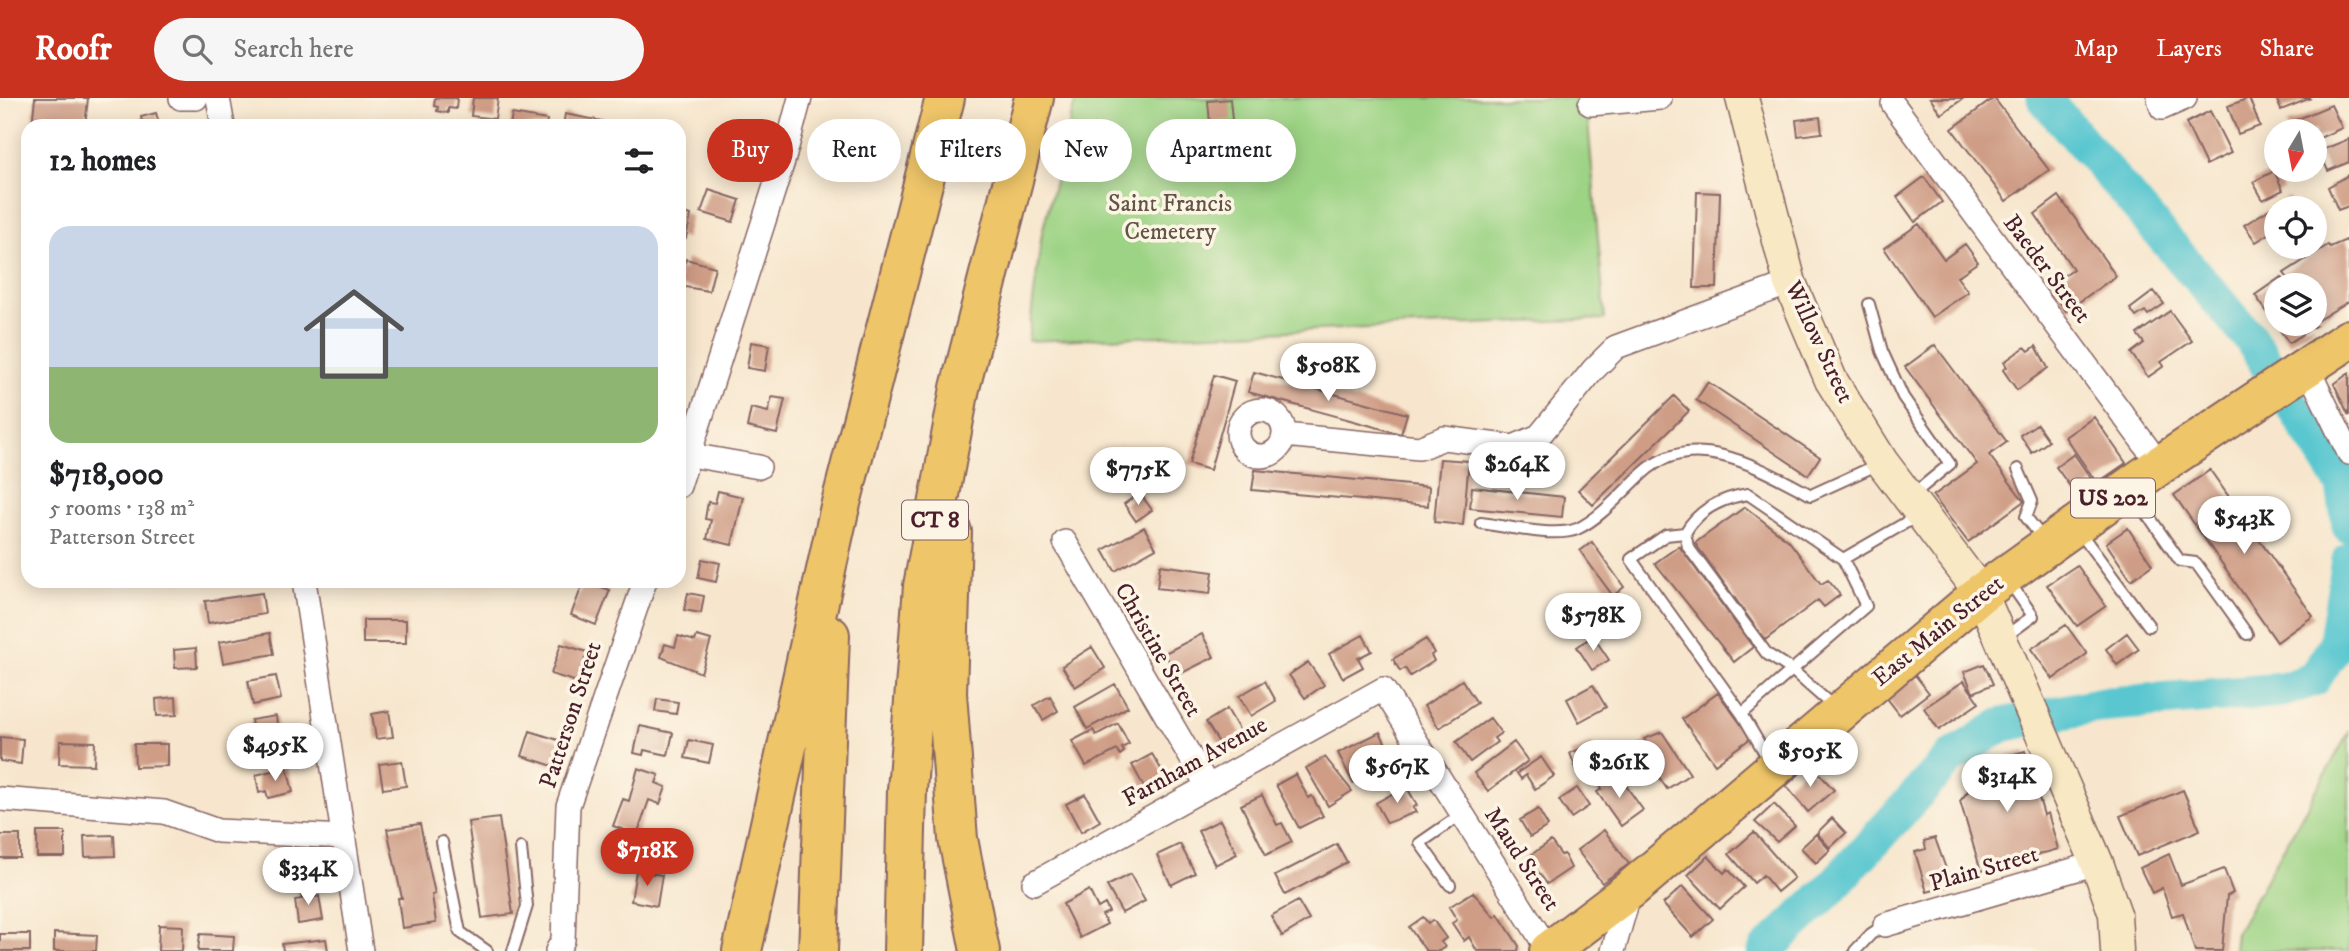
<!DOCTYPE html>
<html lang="en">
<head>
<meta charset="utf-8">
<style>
	body { margin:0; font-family:"IM FELL DW Pica",serif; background:#f6f6f6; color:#202124; height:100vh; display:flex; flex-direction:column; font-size:26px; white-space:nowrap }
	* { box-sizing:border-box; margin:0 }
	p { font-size:23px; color:#757577 }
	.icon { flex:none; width:38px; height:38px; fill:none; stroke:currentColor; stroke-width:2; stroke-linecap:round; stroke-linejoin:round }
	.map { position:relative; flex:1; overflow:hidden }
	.sheet { position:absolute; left:21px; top:21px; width:665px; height:469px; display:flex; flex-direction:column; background:#fff; border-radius:21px; box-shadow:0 4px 18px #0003 }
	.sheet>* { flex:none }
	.hud { position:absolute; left:707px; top:21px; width:665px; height:63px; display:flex; gap:14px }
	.needle { width:46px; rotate:190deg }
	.tools { position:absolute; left:2264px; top:21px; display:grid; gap:14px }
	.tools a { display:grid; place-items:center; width:63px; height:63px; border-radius:50%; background:#fff; box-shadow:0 4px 18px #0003; font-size:35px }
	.price { position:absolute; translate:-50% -60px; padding:0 16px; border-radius:24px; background:#fff; color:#222; font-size:23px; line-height:46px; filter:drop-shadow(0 2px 4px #0008) }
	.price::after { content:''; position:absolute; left:50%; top:42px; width:21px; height:16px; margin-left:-10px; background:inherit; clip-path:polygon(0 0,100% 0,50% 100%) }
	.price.current { background:#c8321e; color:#fff }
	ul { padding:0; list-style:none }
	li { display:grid; align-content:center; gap:14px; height:371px; padding:0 28px }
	li span { display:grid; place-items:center; height:217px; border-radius:21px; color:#555 }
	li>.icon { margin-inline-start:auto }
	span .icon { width:126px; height:126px; fill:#fffc; stroke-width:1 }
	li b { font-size:30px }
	h2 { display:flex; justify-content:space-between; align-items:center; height:84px; padding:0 28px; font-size:30px }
	.chip { padding:0 24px; border-radius:32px; background:#fff; box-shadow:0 4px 18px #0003; font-size:24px; line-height:63px }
	.chip.current { background:#c8321e; color:#fff }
	header { display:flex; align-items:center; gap:42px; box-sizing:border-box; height:98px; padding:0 35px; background:#c8321e; color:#fff }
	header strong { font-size:33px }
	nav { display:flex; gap:38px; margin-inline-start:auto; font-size:24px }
	.search { width:490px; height:63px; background:#f6f6f6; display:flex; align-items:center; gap:18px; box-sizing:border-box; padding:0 24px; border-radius:38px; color:#757577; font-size:26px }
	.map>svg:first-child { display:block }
</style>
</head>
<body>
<header>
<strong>Roofr</strong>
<div class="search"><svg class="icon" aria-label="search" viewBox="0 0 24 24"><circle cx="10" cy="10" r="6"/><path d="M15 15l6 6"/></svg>Search here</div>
<nav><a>Map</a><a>Layers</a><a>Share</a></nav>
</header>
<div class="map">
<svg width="2349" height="853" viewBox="0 0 2349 853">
	<rect width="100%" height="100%" fill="#fcf5e5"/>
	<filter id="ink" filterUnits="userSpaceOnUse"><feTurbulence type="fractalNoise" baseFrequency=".0143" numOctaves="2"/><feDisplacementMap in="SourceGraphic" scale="14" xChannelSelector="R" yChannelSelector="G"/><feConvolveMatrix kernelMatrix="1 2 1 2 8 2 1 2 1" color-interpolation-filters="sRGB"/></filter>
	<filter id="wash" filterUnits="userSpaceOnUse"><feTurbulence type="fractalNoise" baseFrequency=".00686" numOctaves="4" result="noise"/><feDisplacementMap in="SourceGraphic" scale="28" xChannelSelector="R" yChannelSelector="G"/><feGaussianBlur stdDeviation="1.57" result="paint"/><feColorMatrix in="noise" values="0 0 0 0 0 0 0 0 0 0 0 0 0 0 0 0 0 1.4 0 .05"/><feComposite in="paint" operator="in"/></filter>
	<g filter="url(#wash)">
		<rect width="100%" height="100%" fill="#f7e6cd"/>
		<path fill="#9cd384" stroke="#737958" stroke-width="2" d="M1076,0H1586L1605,221L1028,243L1042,135Z
			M2349,634V853H2234L2236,835Z"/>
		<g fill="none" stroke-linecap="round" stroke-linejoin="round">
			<path stroke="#5ac7d0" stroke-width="35" d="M2044,0L2250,240L2343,387L2349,428
				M1765,853L1828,793L1950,660L2002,627L2097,607L2283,592L2314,581L2335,548L2349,462"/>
		</g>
		<g id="blocks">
			<path fill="#cf9d86" d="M35,0H88L85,28H32Z
				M435,0H457L456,11L448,10V15L437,13L438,9L434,8Z
				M473,0H498L495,21L471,18Z
				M1930,0H1964L1941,16Z
				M1994,0L2049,72L2006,103L1952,31Z
				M2249,0L2260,28L2238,36L2228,8Z
				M2276,0H2311L2281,12Z
				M1230,1L1232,22L1210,25L1208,3Z
				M2331,7L2342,30L2315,42V33H2289L2286,26Z
				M2210,13L2231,55L2206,67L2186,25Z
				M156,15L160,28H143L141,19Z
				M512,16L547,22L546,28H510Z
				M565,16L602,23L601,28H563Z
				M1820,19L1822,35L1798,38L1796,22Z
				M2349,41V64L2328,73L2319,53Z
				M2274,73L2283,92L2263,102L2253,84Z
				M2349,77V108L2338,112L2328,89Z
				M1924,79L1942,104L1915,124L1897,99Z
				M709,92L740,102L733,124L701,114Z
				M1697,94L1720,95L1717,190H1694Z
				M2059,98L2116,178L2066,213L2048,188L2073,171L2035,116Z
				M2289,99L2296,110H2277V131L2256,144L2244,127Z
				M679,114L691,117L686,140L679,138Z
				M1919,126L1944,161L1965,146L1978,164L1957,179L1968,194L1932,219L1884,150Z
				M2346,142L2349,149V203L2318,222L2315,187H2293L2284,175L2328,147L2330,149Z
				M686,161L715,169L709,193L679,188V170L684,172Z
				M2281,179L2286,187H2277V226L2315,228L2289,245L2255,197Z
				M2154,193L2164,206L2148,217L2145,213L2136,219L2130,211Z
				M2170,213L2192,243L2161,264L2164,268L2148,279L2131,255L2144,245L2137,236Z
				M751,244L769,247L765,273L747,270Z
				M1935,247L2007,344L1989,357L2024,403L1968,444L1933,398L1977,366L1905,269Z
				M2036,248L2048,270L2017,292L2003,272L2007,269L2004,264L2025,249L2029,253Z
				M1254,274L1407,316L1401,336L1248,294Z
				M2349,275V318L2334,286Z
				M1214,277L1235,283L1210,372L1189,366Z
				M1708,284L1820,359L1808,377L1696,302Z
				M1674,298L1689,313L1593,407L1578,392Z
				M772,299L785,301L777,336L747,329L751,310L768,314Z
				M2094,319L2126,365L2097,385L2065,339Z
				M2037,326L2049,343L2032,355L2020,337Z
				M2074,356L2094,385L2076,397L2056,369Z
				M1440,361L1469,363L1463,427L1434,424Z
				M1255,372L1429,389L1428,408L1252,392Z
				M2210,372L2313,518L2277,544L2174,397Z
				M1472,389L1564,399L1562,419L1470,410Z
				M718,393L743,399L732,447L707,441L711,422L705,421L708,404L715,405Z
				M1140,395L1152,412L1136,423L1124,406Z
				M1745,409L1789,443L1821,486L1828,482L1840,497L1824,509L1818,502L1765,542L1695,445Z
				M1144,429L1156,450L1115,473L1103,452Z
				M2128,430L2152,467L2131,482L2106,445Z
				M1592,444L1624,489L1613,498L1580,453Z
				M1679,448L1753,549L1734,564L1655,465Z
				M702,461L720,465L716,484L698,480Z
				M1160,467L1213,474L1210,496L1157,490Z
				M2077,467L2106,508L2077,528L2047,487Z
				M584,483L610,492L596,527L571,517Z
				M262,495L265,516L208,525L205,503Z
				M688,495L704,498L701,515L684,512Z
				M363,522H406V545H363Z
				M2066,527L2087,556L2053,581L2031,551Z
				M270,535L274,556L223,565L219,544Z
				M2127,535L2139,551L2117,567L2106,551Z
				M1202,536L1214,559L1176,578L1165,555Z
				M1363,537L1372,553L1358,560L1363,569L1343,580L1329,556Z
				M678,538L695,543L697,538L711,542L701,575L661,559L665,546L675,549Z
				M1593,538L1609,562L1592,572L1577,549Z
				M1426,541L1434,555L1431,557L1434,563L1410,578L1405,570L1400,573L1393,561Z
				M561,546L587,554L577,584L551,576Z
				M1092,549L1105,570L1075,589L1062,568Z
				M196,550L197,569L175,570L174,552Z
				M1308,564L1324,587L1305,600L1289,577Z
				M1984,566L1993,586L1973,595L1964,574Z
				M1915,577L1929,595L1900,617L1886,599Z
				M276,578L281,601L253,607L248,583Z
				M1462,582L1477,605L1439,630L1424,608Z
				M1265,583L1276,603L1251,618L1239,598Z
				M1964,583L1979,605L1939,632L1924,610Z
				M1115,586L1128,609L1087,631L1075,609Z
				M1593,587L1606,609L1579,624L1567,601Z
				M1718,595L1751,640L1715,666L1682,621Z
				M1050,598L1058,613L1043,622L1034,607Z
				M176,599L177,617L157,618L156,601Z
				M657,601L678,604L676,616L655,613Z
				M1227,611L1241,635L1221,648L1206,624Z
				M389,613L393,639L376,641L372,616Z
				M276,618L280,650L256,653L255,649L243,651L241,637L253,635L251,622Z
				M1490,620L1501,635L1494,640L1497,644L1470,664L1456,644Z
				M1118,625L1129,646L1122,650L1124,654L1120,657L1117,652L1086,668L1072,643L1093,632L1096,637Z
				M640,628L673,635L668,657L644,652L643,657L634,655Z
				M530,633L561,643L553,668L522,658Z
				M1380,634L1391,656L1372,666L1376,673L1353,685L1338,655Z
				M1662,634L1690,676L1667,691L1639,649L1646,644L1644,641Z
				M0,639L23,641L21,666L0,663Z
				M689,642L713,647L709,665L685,660Z
				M60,643L95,644L94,667L59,666Z
				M1514,644L1528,663L1488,693L1474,675Z
				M134,646H167V668L135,669Z
				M1592,646L1598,662L1576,671L1570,655Z
				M2025,653L2044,717L2048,715L2058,751L1981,773L1960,703L1993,662Z
				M1152,656L1170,686L1149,698L1132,667Z
				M1325,659L1352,693L1328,708L1306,670Z
				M1541,659L1554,678L1535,691L1526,677L1521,681L1517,675Z
				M402,663L406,688L383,691L379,666Z
				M287,669L293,694L268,700L266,693L259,695L256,677Z
				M1807,669L1813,676L1817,673L1834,692L1808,714L1786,688Z
				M638,670L659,677L656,685L666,689L660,706L649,702L637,737L613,728L623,701L629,703Z
				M1617,675L1643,712L1621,728L1597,694L1602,691L1600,687Z
				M1296,676L1308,700L1312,698L1323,718L1299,730L1276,687Z
				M1406,688L1417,707L1413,710L1416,714L1387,725L1376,705Z
				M1577,690L1589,708L1571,720L1559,702Z
				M2183,692L2200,732L2137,758L2120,718Z
				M1085,696L1100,723L1081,734L1066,706Z
				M1262,697L1277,727L1282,725L1292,744L1266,757L1241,707Z
				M1774,706L1795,728L1777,744L1755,724Z
				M1538,711L1548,728L1530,739L1520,722Z
				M499,720L513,816L482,820L468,724Z
				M1832,720L1846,735L1830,750L1817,735Z
				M1220,722L1237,756L1215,767L1198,733Z
				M420,726L435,796L432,797L436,825L402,830L398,800H402L387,731Z
				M1604,732L1629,766L1602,785L1577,752Z
				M37,734H65V759H37Z
				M1754,734L1794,780L1777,794L1763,777L1754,785L1729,756Z
				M1816,736L1830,752L1816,765L1801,750Z
				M0,737H20V760H0Z
				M114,737L115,758L85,759L84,738Z
				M1935,740L1950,782L1947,783L1948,788L1927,794L1915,754L1926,751L1924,743Z
				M1551,743L1561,757L1564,756L1571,770L1547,786L1528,759Z
				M1180,746L1195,775L1171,787L1157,757Z
				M1337,746L1347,764L1285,797L1275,778Z
				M2169,756L2181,787L2224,771L2233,795L2227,798L2222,853H2195L2183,815L2172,818L2162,790L2152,795L2140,770Z
				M1708,758L1724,775L1728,771L1744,789L1720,811L1688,777Z
				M636,773L662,777L657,808L631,803Z
				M1130,776L1145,803L1122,815L1107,788Z
				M309,787L311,800L319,798L323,822L298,826L295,802L302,801L299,789Z
				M1683,788L1713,821L1693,839L1663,806Z
				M1089,792L1098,810L1105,806L1109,814L1102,817L1107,826L1080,840L1063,806Z
				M1473,794L1494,819L1498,816L1519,848L1518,853H1477L1469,839L1464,843L1452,825L1457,822L1449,809Z
				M1298,803L1309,822L1282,838L1271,818Z
				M1423,819L1428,825L1433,822L1446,840L1441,844L1445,849L1439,853H1426L1409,829Z
				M159,827L183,828L182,853H158Z
				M54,835L97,837L96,853H54Z
				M0,836H30V853H0Z
				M200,836L234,838L233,853H198Z
				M326,841L328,853H283L282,846Z"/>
		</g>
	</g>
	<g filter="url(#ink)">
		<use href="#blocks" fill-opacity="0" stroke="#876564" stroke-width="2"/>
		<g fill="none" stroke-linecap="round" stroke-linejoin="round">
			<defs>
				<path id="lane" d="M1869,206L1882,253L1903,299L1950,366L1911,398
					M2018,371L2032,403L2026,419L2044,442
					M2132,394L2180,463L2196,465L2247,536
					M1481,425C1505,428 1555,440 1577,431C1601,420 1623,393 1643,375C1693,329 1762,371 1811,397L1879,366
					M2078,432L2149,528
					M1685,435L1666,437L1631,461L1742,616L1770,664
					M2003,540L2033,518L2008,482
					M1836,611L1792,572L1866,508L1843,461L1919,417
					M1742,616L1792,572L1767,556L1688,449L1685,435C1698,412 1722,400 1748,396L1843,461
					M442,744L460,834L487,853
					M1450,787L1420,745L1462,716
					M513,853L527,808L521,750
					M1855,853L1871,836L1885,827"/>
				<path id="street" d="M181,0H196
					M218,0L223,28
					M2159,0L2162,10L2185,0
					M1590,6L1660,0
					M1893,6L2160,367
					M2306,267L2349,355
					M1238 335a23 23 0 1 1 46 0a23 23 0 1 1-46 0Z
					M1284,337L1419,350L1444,340L1513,349L1539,338L1593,272L1616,249L1790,185
					M679,355L759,369
					M679,388L784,60L800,0
					M1065,444L1207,687
					M304,483L361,853
					M0,701L164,714L218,733L344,739
					M1034,785L1383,591L1549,853
					M1885,827L2097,765
					M557,853L563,842L568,708L645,483
					M1613,853L1630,794"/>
				<path id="secondary" d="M1742,0L1790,185L1831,282L1882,364L1981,495L2097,765L2115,816L2117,853"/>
				<path id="highway" d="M952,434L947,595L958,741L980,853
					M742,853L839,413L945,0
					M818,853L830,537
					M903,853L907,692L923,488L960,290L1034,0
					M1549,853L1631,791L1981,495L2160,367L2349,241"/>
			</defs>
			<use href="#lane" stroke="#876564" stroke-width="14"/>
			<use href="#street" stroke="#876564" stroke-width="26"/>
			<use href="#secondary" stroke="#876564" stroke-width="35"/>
			<use href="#highway" stroke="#876564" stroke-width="42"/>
			<use href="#lane" stroke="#fff" stroke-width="10"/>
			<use href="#street" stroke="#fff" stroke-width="23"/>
			<use href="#secondary" stroke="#f8e8c3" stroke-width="32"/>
			<use href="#highway" stroke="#eec569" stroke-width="38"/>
		</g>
	</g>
	<g text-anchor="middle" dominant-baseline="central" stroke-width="7" stroke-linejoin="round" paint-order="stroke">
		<g fill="#fcf5e5" stroke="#7f5f63" stroke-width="2">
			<rect x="2071" y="380.5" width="84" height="39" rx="5"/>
			<rect x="902" y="402.5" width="66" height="39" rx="5"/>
		</g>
		<g font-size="23" font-weight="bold" fill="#4a1f2b">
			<text x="2113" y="400">US 202</text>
			<text x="935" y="422">CT 8</text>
		</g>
		<g font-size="24" fill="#635546" stroke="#fcf5e5">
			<text x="1170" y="106">Saint Francis<tspan x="1170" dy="28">Cemetery</tspan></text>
		</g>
		<g font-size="24" fill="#4a1f2b" stroke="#fcf5e5">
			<text transform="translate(2047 171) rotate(53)">Baeder Street</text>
			<text transform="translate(1819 244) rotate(65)">Willow Street</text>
			<text transform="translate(1938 533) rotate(-39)">East Main Street</text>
			<text transform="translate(1158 552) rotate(60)">Christine Street</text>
			<text transform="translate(571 617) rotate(-72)">Patterson Street</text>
			<text transform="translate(1195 664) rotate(-29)">Farnham Avenue</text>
			<text transform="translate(1522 761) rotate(57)">Maud Street</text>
			<text transform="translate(1984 771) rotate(-16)">Plain Street</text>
		</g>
	</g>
</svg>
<div class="tools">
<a><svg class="needle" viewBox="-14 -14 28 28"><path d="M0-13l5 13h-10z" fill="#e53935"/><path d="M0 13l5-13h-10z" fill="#757577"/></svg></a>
<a><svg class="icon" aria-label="locate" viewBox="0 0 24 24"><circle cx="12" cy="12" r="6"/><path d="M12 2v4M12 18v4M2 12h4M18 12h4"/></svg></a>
<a><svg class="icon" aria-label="layers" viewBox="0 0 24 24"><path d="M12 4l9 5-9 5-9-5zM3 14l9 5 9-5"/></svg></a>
</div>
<b class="price" style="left:1328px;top:305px">$508K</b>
<b class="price" style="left:1517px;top:404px">$264K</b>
<b class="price" style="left:1138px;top:409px">$775K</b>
<b class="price" style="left:2244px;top:458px">$543K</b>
<b class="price" style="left:1593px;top:555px">$578K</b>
<b class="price" style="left:275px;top:685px">$495K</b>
<b class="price" style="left:1810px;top:691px">$505K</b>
<b class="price" style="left:1619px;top:702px">$261K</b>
<b class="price" style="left:1397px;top:707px">$567K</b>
<b class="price" style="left:2007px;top:716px">$314K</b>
<b class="price current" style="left:647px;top:790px">$718K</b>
<b class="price" style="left:308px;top:809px">$334K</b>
<div class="hud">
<a class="chip current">Buy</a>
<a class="chip">Rent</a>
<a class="chip">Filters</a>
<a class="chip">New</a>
<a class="chip">Apartment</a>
</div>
<section class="sheet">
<h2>12 homes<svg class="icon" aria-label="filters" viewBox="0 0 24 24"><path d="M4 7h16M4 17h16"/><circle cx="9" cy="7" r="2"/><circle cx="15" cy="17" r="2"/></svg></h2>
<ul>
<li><span style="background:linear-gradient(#c9d6e8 65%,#8fb573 0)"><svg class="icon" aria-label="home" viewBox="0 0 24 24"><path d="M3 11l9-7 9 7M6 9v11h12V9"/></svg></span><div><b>$718,000</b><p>5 rooms · 138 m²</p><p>Patterson Street</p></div></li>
</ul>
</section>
</div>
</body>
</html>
